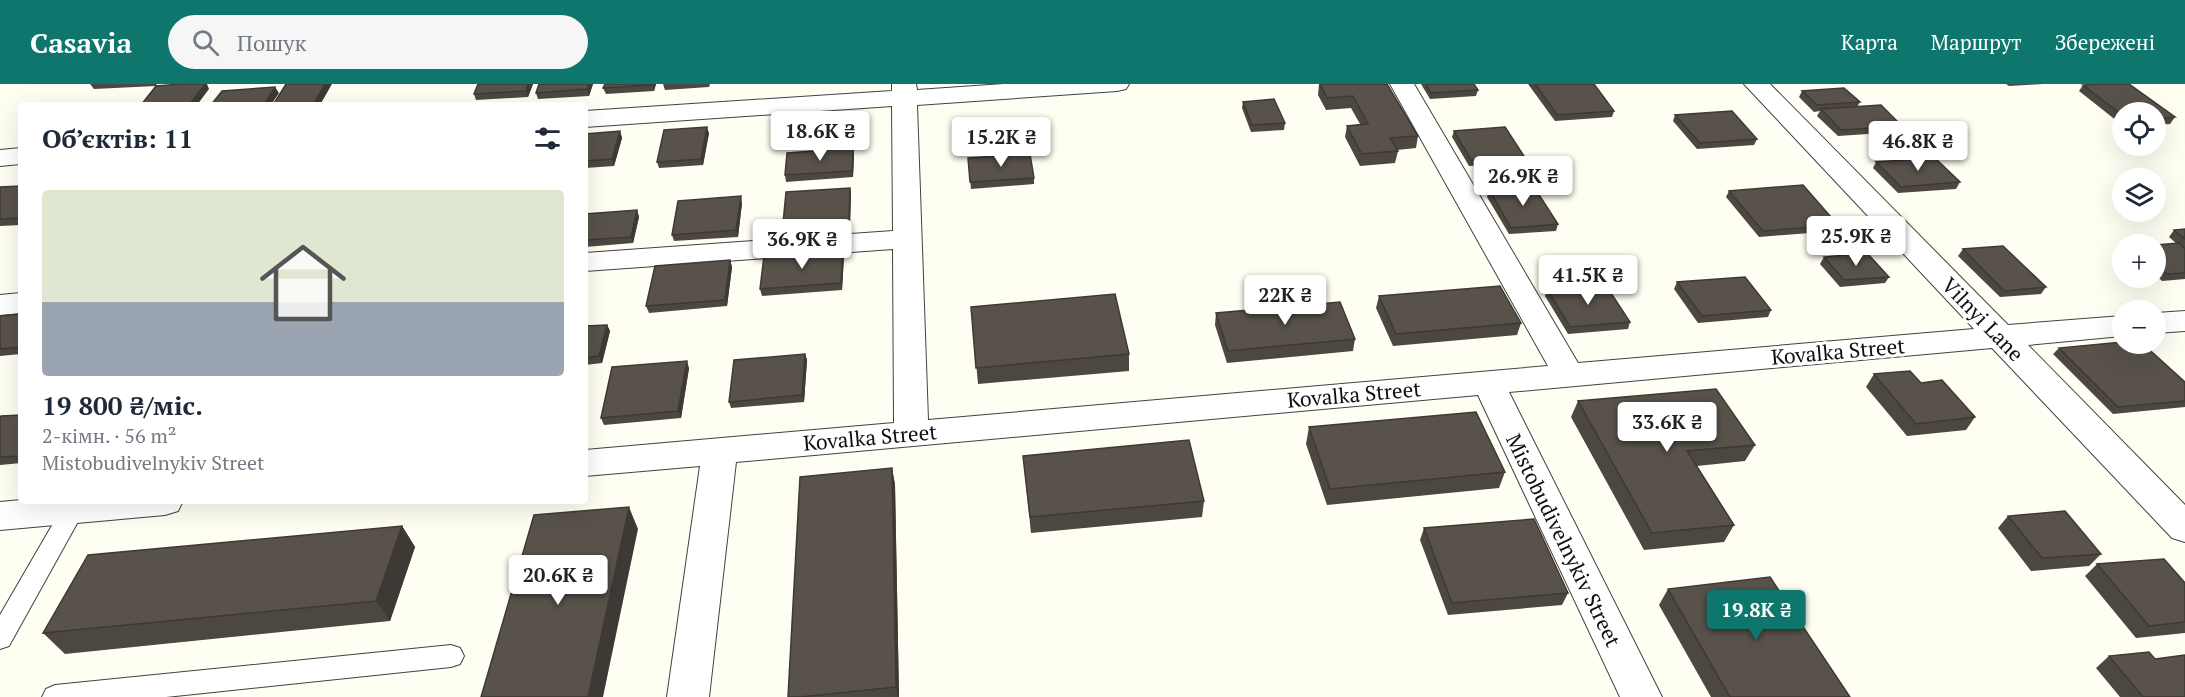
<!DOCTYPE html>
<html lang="uk">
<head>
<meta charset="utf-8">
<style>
	body { margin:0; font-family:"PT Serif",serif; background:#f6f6f7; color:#1f2937; height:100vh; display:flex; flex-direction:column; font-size:22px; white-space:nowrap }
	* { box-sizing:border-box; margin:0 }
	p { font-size:20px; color:#747a83 }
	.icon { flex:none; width:33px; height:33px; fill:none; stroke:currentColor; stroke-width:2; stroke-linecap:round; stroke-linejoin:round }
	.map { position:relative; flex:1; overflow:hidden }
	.drawer { position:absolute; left:18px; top:18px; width:570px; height:402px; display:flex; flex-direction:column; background:#fff; border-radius:6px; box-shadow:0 6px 24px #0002 }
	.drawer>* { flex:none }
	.tools { position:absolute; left:2112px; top:18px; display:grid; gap:12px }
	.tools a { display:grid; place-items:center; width:54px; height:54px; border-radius:50%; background:#fff; box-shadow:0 6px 24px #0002; font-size:30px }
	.price { position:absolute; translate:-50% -51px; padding:0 14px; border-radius:6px; background:#fff; color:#222; font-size:20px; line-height:39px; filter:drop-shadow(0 2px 3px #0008) }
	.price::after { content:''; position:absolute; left:50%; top:36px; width:18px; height:14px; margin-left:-9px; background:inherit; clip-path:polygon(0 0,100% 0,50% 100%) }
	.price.on { background:#0f766e; color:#fff }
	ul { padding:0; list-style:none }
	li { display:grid; align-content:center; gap:12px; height:318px; padding:0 24px }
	li span { display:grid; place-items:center; height:186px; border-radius:6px; color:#555 }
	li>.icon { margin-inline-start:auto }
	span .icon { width:108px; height:108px; fill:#fffc; stroke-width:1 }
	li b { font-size:26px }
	h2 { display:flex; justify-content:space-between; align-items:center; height:72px; padding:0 24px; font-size:26px }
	header { display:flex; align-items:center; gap:36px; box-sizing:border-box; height:84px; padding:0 30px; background:#0f766e; color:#fff }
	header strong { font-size:28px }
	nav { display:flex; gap:33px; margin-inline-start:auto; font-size:21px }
	.search { width:420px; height:54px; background:#f6f6f7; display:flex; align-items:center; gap:15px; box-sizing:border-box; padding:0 21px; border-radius:33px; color:#747a83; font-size:22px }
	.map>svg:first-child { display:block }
</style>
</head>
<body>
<header>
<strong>Casavia</strong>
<div class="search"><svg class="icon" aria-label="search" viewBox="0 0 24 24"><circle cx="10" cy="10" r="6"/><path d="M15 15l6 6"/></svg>Пошук</div>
<nav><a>Карта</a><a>Маршрут</a><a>Збережені</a></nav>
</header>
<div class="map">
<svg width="2185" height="613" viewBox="0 0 2185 613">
	<rect width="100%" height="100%" fill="#fffef2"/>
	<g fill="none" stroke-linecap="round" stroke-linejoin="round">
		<defs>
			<path id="lane" d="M76,417L81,419L85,425L9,562L0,565V531L65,419Z
				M451,561L460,564L464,572L460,580L451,583L166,613H42L46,605L55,601Z"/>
			<path id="street" d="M892,0H916L917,6L1004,0H1129L1126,5L1117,7L917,21L928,336L1548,282L1390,0H1414L1578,279L1974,245L1744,0H1770L2008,241L2122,232V252L2028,261L2185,421V458L2172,454L1992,264L1509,308L1662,613H1620L1478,311L736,378L709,613H667L700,382L585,392V366L894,339L893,165L585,187V169L893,147L892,22L585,43V27L892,7Z
				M21,64V80L0,82V66Z
				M21,209V229L0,231V211Z
				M2185,227V247L2156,249V229Z
				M21,416V417H183L178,427L165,431L0,446V418Z"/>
		</defs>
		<use href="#lane" stroke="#424242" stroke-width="2"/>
		<use href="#street" stroke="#424242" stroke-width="2"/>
		<use href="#lane" fill="#fff" fill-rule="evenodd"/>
		<use href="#street" fill="#fff" fill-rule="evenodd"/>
	</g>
	<path fill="#4c4740" d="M90,0H157L156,2L94,5Z
		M478,0H533L528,13L476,16L474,10Z
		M593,0L589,12L538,15L536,9Z
		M656,0L654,7L606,10L603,4Z
		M663,0H710L709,3L665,6Z
		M1319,0H1387L1418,52L1416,64L1397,66L1398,67L1395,79L1360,82L1345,53L1347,42L1360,40L1351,24L1326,26L1318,11Z
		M1421,0H1474L1478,6L1476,12L1430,15Z
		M1528,0H1594L1614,27L1612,33L1555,37Z
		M2006,0H2043L2009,2Z
		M2083,1L2175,33L2170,40L2156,41V28H2122V41L2079,7Z
		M1802,7L1860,18L1857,23L1902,42L1898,48L1838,52L1817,32L1820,27L1814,28L1799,13Z
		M1243,18L1285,39L1284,46L1251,48L1242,24Z
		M1675,31L1757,55L1754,61L1697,65L1673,37Z
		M620,47L622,54L614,82L585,84V50Z
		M1454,47L1524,72L1522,79L1469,82L1452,53Z
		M709,49L703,81L659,84L657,78Z
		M853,64L854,71L853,93L786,98L785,91Z
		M968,74L1034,94V100L971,105Z
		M1876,78L1960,98L1956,105L1898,109L1873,84Z
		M21,102V141L0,142V103Z
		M850,104L851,110L850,141L784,146L783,140Z
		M1489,106L1558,140L1556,147L1509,150L1487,113Z
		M1729,107L1838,141L1835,147L1759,153L1726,113Z
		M742,119L738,153L674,157L672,151Z
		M637,126L639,133L633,159L585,163V130Z
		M2185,145V195L2162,197L2156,191V161L2177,160L2169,153L2174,146Z
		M1963,165L2046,203L2041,210L2000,213L1958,172Z
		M843,166L844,172L842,206L762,212L760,205Z
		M1824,173L1889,193L1885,199L1840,203L1820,180Z
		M730,176L732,183L727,222L649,229L646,222Z
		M1677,198L1771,226L1768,233L1698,239L1674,205Z
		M1547,205L1630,238L1628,245L1568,250L1545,212Z
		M1379,212L1521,239L1517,251L1393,262L1376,224Z
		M971,223L1129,270V287L978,300Z
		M1216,229L1355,255L1353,267L1227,279L1215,241Z
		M21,230V270L0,272V232Z
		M607,241L610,247L602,279L585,281V242Z
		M2059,264L2185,298V323L2113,330L2053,270Z
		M805,270L807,276L804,318L731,324L729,318Z
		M689,284L681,334L604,341L601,334Z
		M1874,290L1921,299L1975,333L1966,346L1907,352L1866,303Z
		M1578,317L1755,361L1745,377L1697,382L1734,441L1724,458L1644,466L1571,333Z
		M21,331V379L0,381V334Z
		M1309,343L1505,388L1499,404L1327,421L1306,360Z
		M1023,372L1204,417L1202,433L1031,449Z
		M892,384L895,401L899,613H788Z
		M2008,432L2101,470L2089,482L2031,487L1998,444Z
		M402,442L415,463L390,537L65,570L43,549Z
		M1424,444L1568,509L1562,521L1448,531L1420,456Z
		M2097,480L2185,499V549L2136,554L2085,492Z
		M1668,505L1850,613H1711L1659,521Z
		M2109,572L2155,575L2185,613H2120L2096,584Z"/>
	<path fill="#3e3934" d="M205,0H207L209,5L197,21H189Z
		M325,0H332L320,21H313Z
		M528,0H533L528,13L526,7Z
		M589,0H593L589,12L587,5Z
		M653,0H656L654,7L653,1Z
		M275,3L279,9L271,21H264Z
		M707,43L709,49L703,81L701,75Z
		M620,47L622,54L614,82L612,75Z
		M853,64L854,71L853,93L852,87Z
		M850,104L851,110L850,141L849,135Z
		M741,112L742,119L738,153L736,146Z
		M637,126L639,133L633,159L631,153Z
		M843,166L844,172L842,206L841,199Z
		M730,176L732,183L727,222L725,216Z
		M607,241L610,247L602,279L599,272Z
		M805,270L807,276L804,318L802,311Z
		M687,277L689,284L681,334L678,327Z
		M892,384L895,401L899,613H898L896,603Z
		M629,423L638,445L603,613H588Z
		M402,442L415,463L390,537L376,517Z"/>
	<path fill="#58524b" stroke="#3e3934" stroke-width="1.5" d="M181,0H205L189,21H141L156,2Z
		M286,0H325L313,21H273Z
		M478,0H528L526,7L474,10Z
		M539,0H589L587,5L536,9Z
		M605,0H653V1L603,4Z
		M1320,0H1387L1418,52L1390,54L1398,67L1362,70L1347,42L1368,40L1353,12L1327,14Z
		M1426,0H1474L1478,6L1431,9Z
		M1535,0H1594L1614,27L1557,31Z
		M2099,0H2129L2175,33L2156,35V28H2122V31L2083,1Z
		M275,3L264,21H211L222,7Z
		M1844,4L1860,18L1817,21L1802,7Z
		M1274,15L1285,39L1252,41L1243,18Z
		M1881,21L1902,42L1841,46L1821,25Z
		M1732,27L1757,55L1700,59L1675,31Z
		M707,43L701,75L657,78L664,46Z
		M1505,43L1524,72L1471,76L1454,47Z
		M620,47L612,75L585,77V50Z
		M853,64L852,87L785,91L787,69Z
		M1030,70L1034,94L970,98L968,74Z
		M1935,74L1960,98L1901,103L1876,78Z
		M1803,101L1838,141L1763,147L1729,107Z
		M21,102V134L0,135V103Z
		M1534,103L1558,140L1511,144L1489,106Z
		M850,104L849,135L783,140L786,108Z
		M741,112L736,146L672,151L678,117Z
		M637,126L631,153L585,156V130Z
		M2185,145V155L2174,146Z
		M2179,159L2185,165V189L2167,190L2156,180V161Z
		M2003,162L2046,203L2004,207L1963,165Z
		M843,166L841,199L760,205L764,172Z
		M1867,169L1889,193L1844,196L1824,173Z
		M730,176L725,216L646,222L655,182Z
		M1745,193L1771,226L1702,232L1677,198Z
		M1605,200L1630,238L1570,243L1547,205Z
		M1500,202L1521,239L1396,250L1379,212Z
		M1115,210L1129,270L976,284L971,223Z
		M1340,218L1355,255L1228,267L1216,229Z
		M21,230V263L0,265V232Z
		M607,241L599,272L585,274V242Z
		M2122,258V260H2143L2185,298V317L2118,323L2059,264Z
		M805,270L802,311L729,318L734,276Z
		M687,277L678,327L601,334L612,283Z
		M1910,287L1921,299L1942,296L1975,333L1916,340L1874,290Z
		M1716,305L1755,361L1687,367L1734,441L1652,449L1578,317Z
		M1476,328L1505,388L1330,405L1309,343Z
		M21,331V372L0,373V334L1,332Z
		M1189,356L1204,417L1030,433L1023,372Z
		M892,384L896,603L800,613H788L800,393Z
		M629,423L588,613H481L534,431Z
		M2065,427L2101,470L2042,474L2008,432Z
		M1534,435L1568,509L1452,519L1424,444Z
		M402,442L376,517L43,549L88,471Z
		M2164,475L2185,499V538L2149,542L2097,480Z
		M1770,493L1850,613H1730L1668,505Z
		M2149,568L2155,575L2185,571V613H2143L2109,572Z"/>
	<g text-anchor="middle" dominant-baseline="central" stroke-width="6" stroke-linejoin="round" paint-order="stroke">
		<g font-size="21" fill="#0f0f0f" stroke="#fff">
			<text transform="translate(1983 235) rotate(46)">Vilnyi Lane</text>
			<text transform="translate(1838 267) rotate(-5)">Kovalka Street</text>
			<text transform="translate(1354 310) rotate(-5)">Kovalka Street</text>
			<text transform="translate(870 353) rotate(-5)">Kovalka Street</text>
			<text transform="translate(1564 456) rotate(64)">Mistobudivelnykiv Street</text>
		</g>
	</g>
</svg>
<div class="tools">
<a><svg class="icon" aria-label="locate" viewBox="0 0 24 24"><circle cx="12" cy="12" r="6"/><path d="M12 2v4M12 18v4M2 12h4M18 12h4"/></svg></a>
<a><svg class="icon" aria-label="layers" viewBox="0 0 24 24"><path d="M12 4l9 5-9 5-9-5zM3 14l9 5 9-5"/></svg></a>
<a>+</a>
<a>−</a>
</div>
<b class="price" style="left:820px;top:78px">18.6K ₴</b>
<b class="price" style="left:1001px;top:84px">15.2K ₴</b>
<b class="price" style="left:1918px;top:88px">46.8K ₴</b>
<b class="price" style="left:1523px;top:123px">26.9K ₴</b>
<b class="price" style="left:1856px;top:183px">25.9K ₴</b>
<b class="price" style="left:802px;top:186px">36.9K ₴</b>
<b class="price" style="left:1588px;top:222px">41.5K ₴</b>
<b class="price" style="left:1285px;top:242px">22K ₴</b>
<b class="price" style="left:1667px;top:369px">33.6K ₴</b>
<b class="price" style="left:558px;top:522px">20.6K ₴</b>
<b class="price on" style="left:1756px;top:557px">19.8K ₴</b>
<section class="drawer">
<h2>Об’єктів: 11<svg class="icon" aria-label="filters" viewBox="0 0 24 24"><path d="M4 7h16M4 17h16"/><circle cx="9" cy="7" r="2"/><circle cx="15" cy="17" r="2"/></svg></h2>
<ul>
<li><span style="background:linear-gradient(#dfe7d0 60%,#9aa5b1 0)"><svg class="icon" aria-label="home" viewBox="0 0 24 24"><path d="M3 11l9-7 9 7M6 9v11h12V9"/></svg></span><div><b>19 800 ₴/міс.</b><p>2-кімн. · 56 m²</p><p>Mistobudivelnykiv Street</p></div></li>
</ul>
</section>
</div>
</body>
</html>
